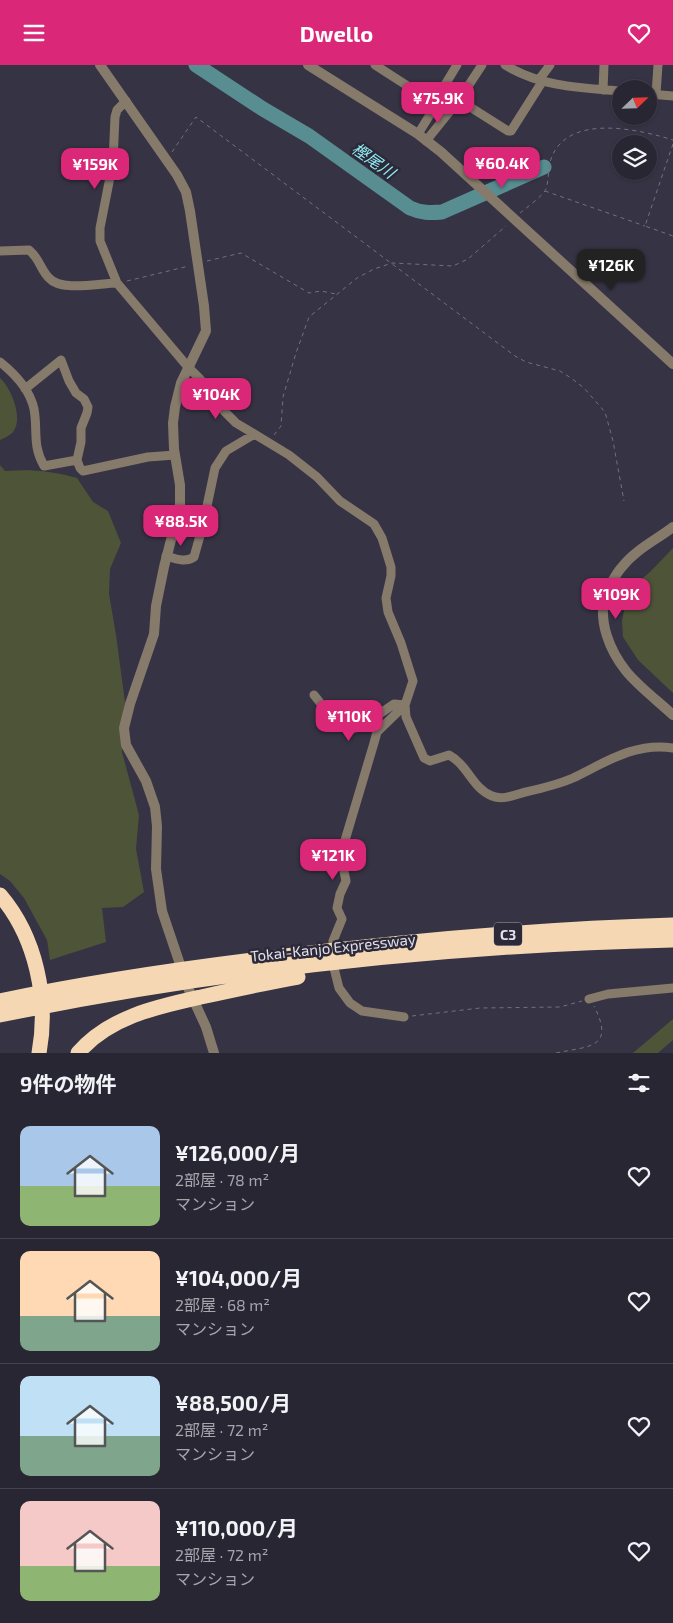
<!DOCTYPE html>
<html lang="ja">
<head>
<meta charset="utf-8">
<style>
	body { margin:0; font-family:"Exo 2","Noto Sans JP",sans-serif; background:#302e3b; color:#f1f3f6; height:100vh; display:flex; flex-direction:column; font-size:19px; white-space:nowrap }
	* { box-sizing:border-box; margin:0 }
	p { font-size:16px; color:#a5a5ac }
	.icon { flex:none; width:28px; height:28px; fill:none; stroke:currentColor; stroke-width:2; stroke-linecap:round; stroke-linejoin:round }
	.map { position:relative; height:988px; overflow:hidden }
	.panel { display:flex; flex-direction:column; background:#282633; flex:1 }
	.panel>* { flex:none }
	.needle { width:32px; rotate:67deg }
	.tools { position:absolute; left:612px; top:15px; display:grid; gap:10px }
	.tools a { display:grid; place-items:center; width:45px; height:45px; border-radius:50%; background:#282633; box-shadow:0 1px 4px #0004,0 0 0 1px #44434e; font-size:25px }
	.price { position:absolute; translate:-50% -42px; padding:0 11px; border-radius:10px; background:#db2777; color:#fff; font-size:16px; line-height:32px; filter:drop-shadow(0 1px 2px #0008) }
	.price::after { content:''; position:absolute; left:50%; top:30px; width:15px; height:11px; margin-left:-8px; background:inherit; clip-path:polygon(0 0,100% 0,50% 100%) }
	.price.active { background:#222; color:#fff }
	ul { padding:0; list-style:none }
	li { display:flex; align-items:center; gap:15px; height:125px; padding:0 20px }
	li+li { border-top:1px solid #44434e }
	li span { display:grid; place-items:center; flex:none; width:140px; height:100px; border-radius:10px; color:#555 }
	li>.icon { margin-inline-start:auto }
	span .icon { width:60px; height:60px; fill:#fffc; stroke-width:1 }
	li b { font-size:21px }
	h2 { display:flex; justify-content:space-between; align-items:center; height:60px; padding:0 20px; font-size:21px }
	header { display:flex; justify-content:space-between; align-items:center; height:65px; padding:0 20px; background:#db2777; color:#fff; font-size:22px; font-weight:700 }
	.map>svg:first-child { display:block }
</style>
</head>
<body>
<header><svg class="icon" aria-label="menu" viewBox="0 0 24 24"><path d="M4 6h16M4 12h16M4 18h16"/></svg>Dwello<svg class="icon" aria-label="heart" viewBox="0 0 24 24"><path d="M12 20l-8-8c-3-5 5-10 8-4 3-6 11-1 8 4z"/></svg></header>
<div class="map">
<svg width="673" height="988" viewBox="0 0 673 988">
	<rect width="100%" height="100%" fill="#363344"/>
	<path fill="#4e5437" d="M0,313C11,323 24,353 13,367C11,370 4,373 0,375Z
		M0,400L5,406C30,404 53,406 77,413L93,437L108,446L121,478L110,504L109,529L116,570L125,637L121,663L122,687L139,750L136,784L144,827L123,842L102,843L106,877L50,895L47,875L24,833L10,816L0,809Z
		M673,483V628L638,595L623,572L622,556L625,540L632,522L650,507Z
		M673,954V975L658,988H633Z"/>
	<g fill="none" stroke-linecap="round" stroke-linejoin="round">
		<path stroke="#588e92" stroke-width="15" d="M196,0L263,44L309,71L410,143C421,148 430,148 442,147L544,102"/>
		<path stroke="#73707f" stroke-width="1" stroke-dasharray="4 4" stroke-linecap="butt" d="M673,79L645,161L673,171
			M172,87L196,52L515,291L526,297L560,306L571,313L584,323L605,347L613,376L624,436
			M545,126L645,161
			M520,148C526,143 543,131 546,124C549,115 548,103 551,94C567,48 638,64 673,75
			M207,196L241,188L309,228L321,226L336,229
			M127,216L189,201
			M274,370L281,361L283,332L296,288L309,252L357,213L374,204L392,198L453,201L468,194L506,161
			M412,951L480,943L560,942L582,936
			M556,988C588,981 616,984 594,941"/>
		<path stroke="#867a6b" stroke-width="9" d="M375,0L434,38
			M505,0C541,22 581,23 621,26
			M603,25L604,0
			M649,29L673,31
			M656,29L658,0
			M459,35L508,66H511L542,17L541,12L550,0
			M126,36L117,45L115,52L113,97L100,163V176L117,218L188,302L200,314L224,346L236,358L289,390L317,412L340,436L374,459L382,473L391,502V511L386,533L388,547L401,578L413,616L405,640L377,667L374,678L343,782L342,797L346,816L340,829L337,843L342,854L333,876L334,903L339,923L350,938L362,946L404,952
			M418,69L431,48L434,38L457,0
			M426,76L459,35L482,0
			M0,186L29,185C40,194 40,204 49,213C61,227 100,218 117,218
			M0,297C15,309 30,325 34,344C38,366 32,380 44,401L77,395
			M25,324L61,295L69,316L76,328L84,334L88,342L87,348L81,363V377L77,395L80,403L83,406L148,392L175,390
			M166,491C176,494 185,498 194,492L203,460L215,403L226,386L253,370
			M314,630L338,660L349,665L362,661L394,639L405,640
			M405,640L406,652L424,693L430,696L449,690C468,700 472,723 492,731C502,735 512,731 522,728C539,724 557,720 573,713C606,697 635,677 673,683
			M589,934L608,929L673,923"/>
		<path stroke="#867a6b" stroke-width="10" d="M100,0L177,110L186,127L190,146L204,241L206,266L181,318L175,342L173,358L174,384L180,420V440L164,502L156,541L154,569L130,639L124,663L126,680L146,716L155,742L157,761L156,804L162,846L188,923L206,962L214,988
			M308,0L418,69L441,87L673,299
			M673,462C656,475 635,485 622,502C617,507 607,525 605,531C598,557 610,586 626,606C638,621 658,636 673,650"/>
		<path stroke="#f5d8b3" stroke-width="15" d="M0,830C36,872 49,934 39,988
			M0,936C89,917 179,904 269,893C403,876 538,864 673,860
			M0,950C221,905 448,880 673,875
			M78,988C109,952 156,942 201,932C233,925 265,918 298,912"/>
	</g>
	<g text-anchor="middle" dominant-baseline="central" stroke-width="5" stroke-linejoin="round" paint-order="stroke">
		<rect fill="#2c2939" stroke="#acaab6" stroke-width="1" x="494" y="857.5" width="28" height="23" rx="4"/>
		<g font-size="14" font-weight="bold" fill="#e3e1ec">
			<text x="508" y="869">C3</text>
		</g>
		<g font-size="15" fill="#e3e1ec" stroke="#2c2939">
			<text transform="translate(333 882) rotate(-6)">Tokai-Kanjo Expressway</text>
		</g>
		<g font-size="16" font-style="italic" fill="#91ecf3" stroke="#2c2939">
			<text transform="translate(374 95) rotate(35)">樫尾川</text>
		</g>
	</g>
</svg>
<div class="tools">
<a><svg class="needle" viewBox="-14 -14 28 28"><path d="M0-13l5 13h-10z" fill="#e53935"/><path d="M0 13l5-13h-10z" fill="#a5a5ac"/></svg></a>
<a><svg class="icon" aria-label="layers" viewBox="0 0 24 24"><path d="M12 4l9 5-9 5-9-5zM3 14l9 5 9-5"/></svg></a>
</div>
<b class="price" style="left:438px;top:59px">¥75.9K</b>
<b class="price" style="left:502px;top:124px">¥60.4K</b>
<b class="price" style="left:95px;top:125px">¥159K</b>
<b class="price active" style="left:611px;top:226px">¥126K</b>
<b class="price" style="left:216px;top:355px">¥104K</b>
<b class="price" style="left:181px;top:482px">¥88.5K</b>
<b class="price" style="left:616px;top:555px">¥109K</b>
<b class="price" style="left:349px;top:677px">¥110K</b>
<b class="price" style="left:333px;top:816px">¥121K</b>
</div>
<section class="panel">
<h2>9件の物件<svg class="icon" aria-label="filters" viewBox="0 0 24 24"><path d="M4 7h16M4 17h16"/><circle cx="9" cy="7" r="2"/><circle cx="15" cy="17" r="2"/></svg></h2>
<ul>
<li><span style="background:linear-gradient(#a9c7e8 60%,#8fb573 0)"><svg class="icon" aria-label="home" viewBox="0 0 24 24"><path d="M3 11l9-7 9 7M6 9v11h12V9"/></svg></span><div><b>¥126,000/月</b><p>2部屋 · 78 m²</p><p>マンション</p></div><svg class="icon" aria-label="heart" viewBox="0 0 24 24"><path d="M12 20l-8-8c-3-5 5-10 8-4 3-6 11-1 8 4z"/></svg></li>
<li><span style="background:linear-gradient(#ffd9b3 65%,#7fa58c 0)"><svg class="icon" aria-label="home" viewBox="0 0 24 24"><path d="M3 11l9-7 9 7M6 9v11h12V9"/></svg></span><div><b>¥104,000/月</b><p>2部屋 · 68 m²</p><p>マンション</p></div><svg class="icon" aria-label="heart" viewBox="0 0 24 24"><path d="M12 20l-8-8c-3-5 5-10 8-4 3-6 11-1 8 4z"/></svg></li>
<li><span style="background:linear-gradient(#bfe0f5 60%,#7fa58c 0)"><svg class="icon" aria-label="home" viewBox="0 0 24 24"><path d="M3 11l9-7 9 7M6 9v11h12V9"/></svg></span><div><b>¥88,500/月</b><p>2部屋 · 72 m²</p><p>マンション</p></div><svg class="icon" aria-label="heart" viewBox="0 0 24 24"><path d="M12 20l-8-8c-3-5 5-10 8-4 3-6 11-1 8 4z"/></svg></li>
<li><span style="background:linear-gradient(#f6c9c9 65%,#8fb573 0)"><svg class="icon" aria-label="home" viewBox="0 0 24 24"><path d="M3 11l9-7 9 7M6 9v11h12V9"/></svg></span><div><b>¥110,000/月</b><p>2部屋 · 72 m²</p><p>マンション</p></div><svg class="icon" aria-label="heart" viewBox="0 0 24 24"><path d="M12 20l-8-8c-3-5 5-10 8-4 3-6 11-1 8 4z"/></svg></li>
</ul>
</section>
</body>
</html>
